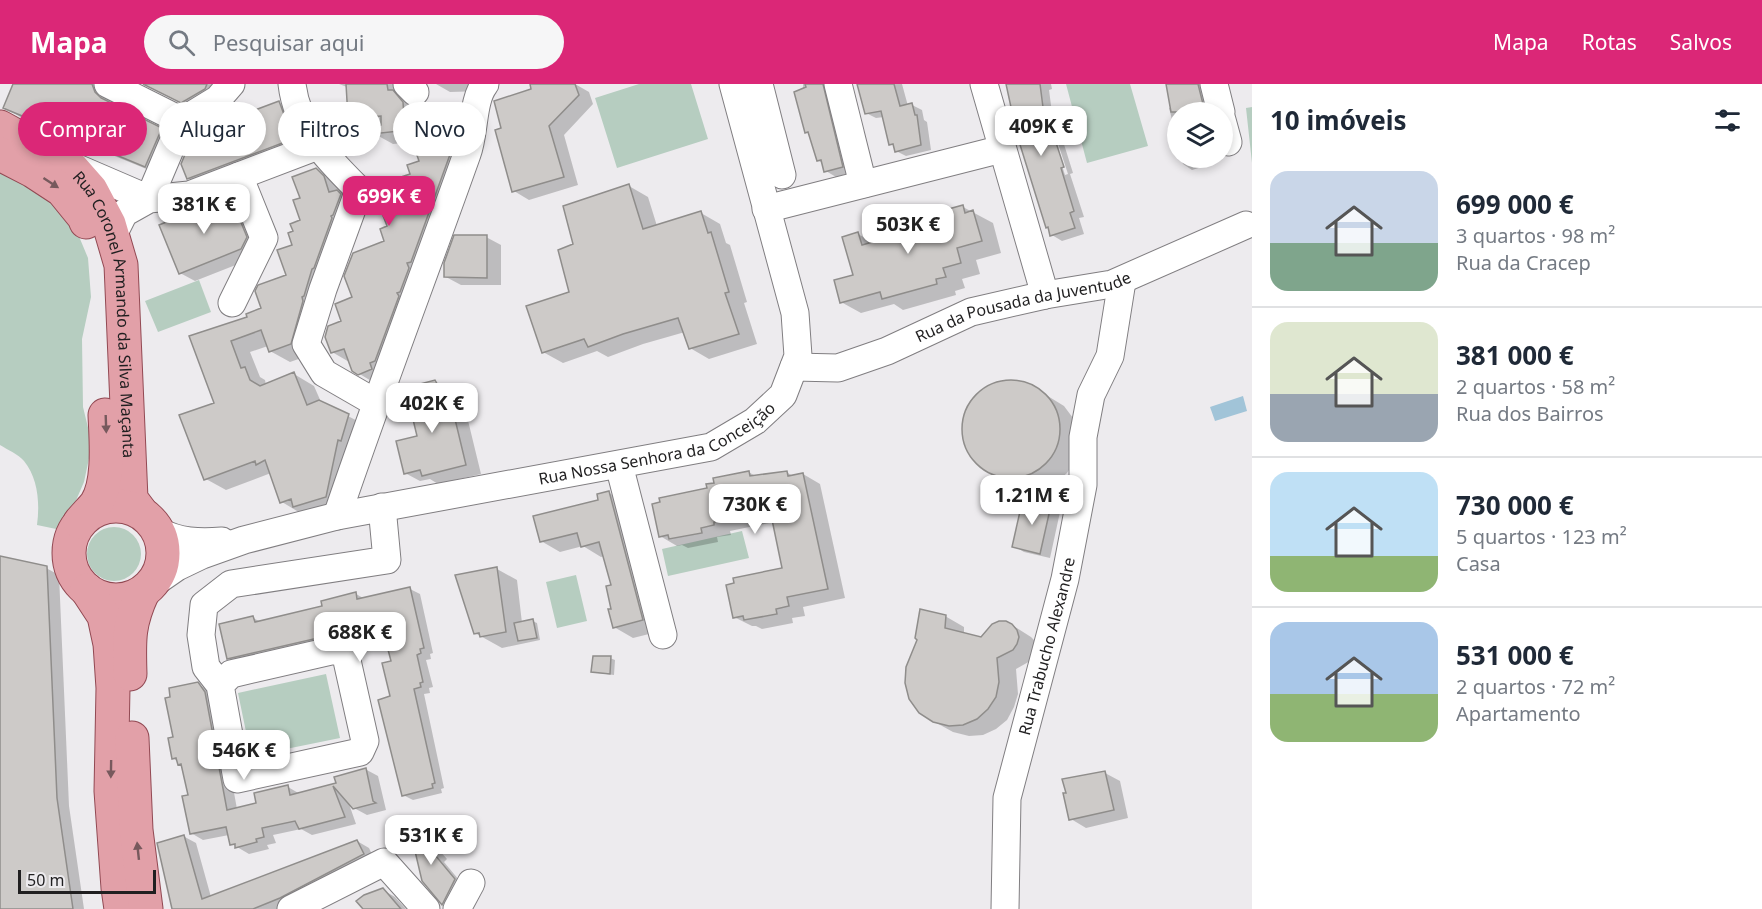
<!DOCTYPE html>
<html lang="pt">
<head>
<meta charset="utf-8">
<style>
	body { margin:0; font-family:"Noto Sans",sans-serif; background:#f6f6f7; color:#1f2937; height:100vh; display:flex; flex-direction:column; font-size:22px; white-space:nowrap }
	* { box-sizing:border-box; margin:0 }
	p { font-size:20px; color:#747a83 }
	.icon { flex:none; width:33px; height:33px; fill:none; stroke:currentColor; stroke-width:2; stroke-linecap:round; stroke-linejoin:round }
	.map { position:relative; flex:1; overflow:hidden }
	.drawer { display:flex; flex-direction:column; background:#fff; width:510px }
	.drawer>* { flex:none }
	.hud { position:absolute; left:18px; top:18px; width:570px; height:54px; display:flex; gap:12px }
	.controls { position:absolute; left:1167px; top:18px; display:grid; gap:12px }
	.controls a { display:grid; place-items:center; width:66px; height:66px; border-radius:50%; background:#fff; box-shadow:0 3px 9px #0003; font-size:30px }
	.scale { position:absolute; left:18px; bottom:15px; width:138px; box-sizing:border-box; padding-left:6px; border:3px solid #201f20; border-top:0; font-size:16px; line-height:21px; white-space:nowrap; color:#201f20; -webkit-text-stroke:4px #edebee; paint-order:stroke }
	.price { position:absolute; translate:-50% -51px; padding:0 14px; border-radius:12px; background:#fff; color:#222; font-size:20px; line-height:39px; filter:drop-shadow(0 2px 3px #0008) }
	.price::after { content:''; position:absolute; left:50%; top:36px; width:18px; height:14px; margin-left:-9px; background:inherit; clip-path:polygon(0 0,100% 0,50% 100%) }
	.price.on { background:#db2777; color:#fff }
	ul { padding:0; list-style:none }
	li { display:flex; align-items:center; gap:18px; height:150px; padding:0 18px }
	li+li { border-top:2px solid #e0e1e3 }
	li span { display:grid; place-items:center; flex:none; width:168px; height:120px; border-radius:18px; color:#555 }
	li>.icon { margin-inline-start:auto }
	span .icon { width:72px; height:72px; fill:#fffc; stroke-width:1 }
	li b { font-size:26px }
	h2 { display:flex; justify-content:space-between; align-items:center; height:72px; padding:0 18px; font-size:26px }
	.tag { padding:0 21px; border-radius:27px; background:#fff; box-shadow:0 3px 9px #0003; font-size:21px; line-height:54px }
	.tag.on { background:#db2777; color:#fff }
	header { display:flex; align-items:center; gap:36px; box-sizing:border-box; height:84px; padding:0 30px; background:#db2777; color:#fff }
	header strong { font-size:28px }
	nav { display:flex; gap:33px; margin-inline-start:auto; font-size:21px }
	.search { width:420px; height:54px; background:#f6f6f7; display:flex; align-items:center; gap:15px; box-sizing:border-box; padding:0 21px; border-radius:33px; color:#747a83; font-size:22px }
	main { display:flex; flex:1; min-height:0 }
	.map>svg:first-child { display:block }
</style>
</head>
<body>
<header>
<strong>Mapa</strong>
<div class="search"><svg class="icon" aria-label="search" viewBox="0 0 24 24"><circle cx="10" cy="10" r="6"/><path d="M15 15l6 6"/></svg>Pesquisar aqui</div>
<nav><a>Mapa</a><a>Rotas</a><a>Salvos</a></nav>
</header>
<main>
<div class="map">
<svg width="1252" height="825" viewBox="0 0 1252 825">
	<rect width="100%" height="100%" fill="#edebee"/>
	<path fill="#b6cdc0" d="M639,0H691L708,55L617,84L595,14Z
		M1066,0H1130L1148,62L1087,79Z
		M1252,23V79L1246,24Z
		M0,84L27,96L73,138L88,174L91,213L82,255L83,323L92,360L84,398L71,428L61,446L37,441C40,419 38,394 24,377C18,370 8,366 0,361Z
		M199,196L211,228L158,248L145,217Z
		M87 470a27 27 0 1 1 54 0a27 27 0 1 1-54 0Z
		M742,447L749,474L668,492L662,465Z
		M576,491L587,537L557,544L546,498Z
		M326,590L340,654L251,672L238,609Z"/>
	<path fill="#a1c4d8" d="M1243,312L1247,327L1215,337L1210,323Z"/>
	<path fill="#0003" fill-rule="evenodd" d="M14,0H117L112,14L115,22L181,57L166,93L24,35L5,24Z
		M143,0H231L202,29Z
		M339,0H405L412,18L420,29L424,27L432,32L438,29L457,40L462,53L378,301L353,286L351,279L332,268L343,238L386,158L395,126L411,91L421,78L414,58L393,60L373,49L372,44H369L350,33L347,3Z
		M436,0H483L484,7L450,8Z
		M531,0H575L589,8L593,20L564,51L578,101L529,116L514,107L503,45L533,6Z
		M803,0H833L852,88L836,93L826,87L822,79L818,76L809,50L806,48Z
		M858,0H902L908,22L912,21L922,26L924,36L927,38L931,66L906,72L896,67L895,62L891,60L884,33L876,34L866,29Z
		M1008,0H1051L1052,5L1049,6L1053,36L1057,38L1073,89L1070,90L1084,133L1079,134L1084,150L1062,157L1052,151L1047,143ZM1046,32H1049L1068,90L1065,91Z
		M1168,0H1205L1213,28H1178V59L1169,24L1172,23Z
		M279,19L299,30L312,66L208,106L188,94Z
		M1181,74H1201L1189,77V80L1211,74H1217L1218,78L1192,86L1183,80Z
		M316,86L336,97L346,113L310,271L290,278L270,267L268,262L250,268L260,293L265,296L266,301L294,290L314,302L321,318L369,343L345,424L302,430L282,418L271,389L226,406L206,395L216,319L191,253L249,233L263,225L287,192L295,148L302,137V115Z
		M629,102L648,113L657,142L701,129L720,140L726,159L730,161L747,218L744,219L757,260L709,275L690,264L685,248L643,260L608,273L597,267L563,279L543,268L571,209L575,160Z
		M230,114L245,123L256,173L195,197L180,189Z
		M963,123L993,139L1001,169L976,176L980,190L962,195L965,204L955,207L956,211L903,226L894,220L861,229L841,218L855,192L858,150L874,159L895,153Z
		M486,153L501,161V201H461L446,193Z
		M1015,297L1031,302L1051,314L1064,322L1073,334L1075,377L1067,389L1056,399L1042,404L1027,405L1011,400L976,379L967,365L963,349L965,332L972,317L983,306L998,299Z
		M435,298L450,306L455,315L464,320L481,390L438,400L430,395L420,397L405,389L419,353L417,318Z
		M748,388L756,392L786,388L793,392L803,390L820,400L845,514L803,523L805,532L792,534L793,539L762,545L756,542H752L734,533L783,486L774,438L730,447L731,451L717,453L718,458L688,464L682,461L677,462L660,452L708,405Z
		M609,409L628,419L661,547L633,554L614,543L613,502L605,472L601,473L583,462L560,468L541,457Z
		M1051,422L1060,428L1050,474L1024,468L1014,462Z
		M0,473L46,484L59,491L69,722L84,825H0Z
		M497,485L517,496L522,539L532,537L537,539L540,556L502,564L475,549Z
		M410,505L420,510L433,569L430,570L431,575L426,576L433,603L429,604L430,609L424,610L444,704L441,705L442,709L413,716L403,711L392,613L393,579L386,550L354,557L342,555L238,580L228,574L253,534L261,538L324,523L356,510L365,515Z
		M945,532L964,543V550L982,555L1012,541L1031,553L1036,558L1032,576L1016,585L1018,610L1014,623L1007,636L996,645L983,651L969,652L953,648L933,637Z
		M610,574L615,576L614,591L598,589L593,587Z
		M198,600L210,607L217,616L237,725L258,720L288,703L300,710L338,700L365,685L378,692L386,726L367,731L354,724L348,717L356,740L312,751L301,745L273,751L276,759L267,761L269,765L249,770L232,760L229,751L203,756L191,749L190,712L183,682L173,674L175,654Z
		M1105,689L1120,697L1128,734L1086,744L1071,735Z
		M409,736L417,741L447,775L444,778L464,802L451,825L443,820L423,796Z
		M183,752L196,759L211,813L357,757L369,764L375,777L281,825H173Z
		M383,806L395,813L406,825H365Z"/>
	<path fill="#cdcac8" stroke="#8f8d8b" stroke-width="1.5" d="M13,0H92L95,8L101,14L162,44L145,83L3,24Z
		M143,0H207L205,5L181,19Z
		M346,0H387L388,6H393L403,18L404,33L424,25L427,32L438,28L447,51L456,48L452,65L411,178L407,179L409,184L400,208L397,209L399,212L375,277L370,279L372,285L358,291L352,287L344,265L331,269L325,253L328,242L341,237L335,220L352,213L344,192L353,169L384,157L380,145L387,142L382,129L394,125L389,113L395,110L394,106L404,103L401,93L410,90L407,81L419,77L408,46L372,50L371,45L381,41V32L348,34Z
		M530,0H575L579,11L549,42L564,93L512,108L495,46L501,44L494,17L531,5Z
		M805,0H823L843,83L824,88L821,76L817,77L808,48L805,49L794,8L806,3Z
		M857,0H894L900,22L912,19L915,31H917L921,61L895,68L893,60L889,61L881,27L865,30Z
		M1006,0H1040L1044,31H1047L1064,83L1061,84L1074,127L1070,129L1075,144L1050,152L1048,143L1046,144L1017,51Z
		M1166,0H1198L1205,28H1171Z
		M279,17L293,55L187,95L181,80L194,49Z
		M316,84L324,92L329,108L337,106L341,110L333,131L331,132L332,134L314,184L312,185L304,212L302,213L303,217L291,260L269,268L261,246L231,257L241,284L245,283L250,296L260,302L294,288L307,321L319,316L349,330L341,357L338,356L326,413L293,423L291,415L280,419L265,376L256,381L255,377L204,396L179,331L214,319L189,252L247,233L246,230L261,224L255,207L258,201L286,191L277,166L292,161L288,149L293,147L290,140L300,136L293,116L300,114L292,93Z
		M629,100L643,145L701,127L708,149L711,148L729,208L725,209L739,250L689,265L678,234L623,250L588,263L584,255L542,269L526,222L569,208L558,166L573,160L563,122Z
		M230,112L247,153L241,165L179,190L159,141Z
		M963,121L965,129L973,126L982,157L957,164L961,179L943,184L946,193L936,195L937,200L882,215L880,208L840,219L834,196L853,191L842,153L858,148L862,161L893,152L891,145L917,138L916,134Z
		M454,151H487V194L444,193V179Z
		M435,296L444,312L449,310L466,381L422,392L420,386L404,390L396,357L417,352L409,319L416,317V301Z
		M962 345a49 49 0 1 1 98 0a49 49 0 1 1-98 0Z
		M749,387L750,392L787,387L788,392L803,389L828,505L787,513L789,522L776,525L777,530L744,536L743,532L733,534L726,501L734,499L733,494L782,484L770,426L714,438V441L701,444L702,449L669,455L668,451L659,453L652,420L660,418L659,414L707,404L706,400L714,399L713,394Z
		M609,407L643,536L613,544L608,525H611L606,502L611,501L599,458L581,463L577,449L540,458L533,432L598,416L597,410Z
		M1023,414L1051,421L1040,470L1012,463Z
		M0,472L47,482L57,714L73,825H0Z
		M497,483L506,548L480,553L479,549L474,550L455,491Z
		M410,503L424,564L420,565L421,569L417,571L423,598L420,599L421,603L414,605L435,699L432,700L433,704L402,712L378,616L390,612L382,579L391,577L382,543L343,552L331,551L227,575L219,540L253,532L255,538L322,522L321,517L356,508L357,515Z
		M920,525L946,531L945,544L981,553L992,540L999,537H1006L1012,540L1017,546L1019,553L1017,560L1013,566L997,574L999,598L996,613L988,625L977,635L963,641L949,642L933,638L919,629L909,615L905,599L906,583L917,556L915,554Z
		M533,535L537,554L518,557L514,539Z
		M593,572H611L610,590L591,588Z
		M198,598L205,608L227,726L256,719L254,709L288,701L290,711L336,699L334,693L366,684L373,717L376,719L353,725L333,702L345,733L299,745L295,737L262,744L264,753L256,755L257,758L235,764V760L230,761L226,743L190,750L182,712L188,711L181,680L178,681L176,674L172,675L168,654L173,653L165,614L170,613L169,604Z
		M1105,687L1114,726L1069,736L1063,709H1066L1062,695Z
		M407,733L438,769L435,771L455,795L442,821L422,797Z
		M184,751L202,815L357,756L364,770L280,814L253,825H172L157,759Z
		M383,804L401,825H363L356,817L364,811Z"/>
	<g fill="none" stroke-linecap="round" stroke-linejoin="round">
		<defs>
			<g id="minor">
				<path d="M108,0L182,37"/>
				<path d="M292,0C297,45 328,75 359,106L323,205L306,260L324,289L376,319"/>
				<path d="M407,0L415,8"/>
				<path d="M759,0L782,91"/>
				<path d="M838,0L863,100"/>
				<path d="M984,0L1045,211"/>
				<path d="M1214,0L1221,28"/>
				<path d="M1222,36L1228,58"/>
				<path d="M70,81L149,115L182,37L218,15L231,0"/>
				<path d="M766,125L1002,65"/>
				<path d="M112,153L124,129L149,115L189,111L318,62"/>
				<path d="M232,219L264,154L239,92"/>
				<path id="s1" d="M794,283L838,284L887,267L971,228L1045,211L1112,200L1246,141"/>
				<path d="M619,381L663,551"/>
				<path d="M337,432C378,311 424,191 467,70C475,49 472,16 485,0"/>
				<path d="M158,447C179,458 199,459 222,457"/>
				<path id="s2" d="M151,501L177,483L202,471L244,456L337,432L711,363L755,337L783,311L798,272L795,229L733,0"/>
				<path d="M220,601L231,590L335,566L346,572L365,657L360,668L237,695L220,601L206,583L201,551L204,521L231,500L387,476L382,423"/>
				<path d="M291,825L384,778L426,825"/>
				<path d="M457,825L471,799"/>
				<path id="s3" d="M1005,825L1007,714L1065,495L1083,401V353L1091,311L1110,272L1122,197"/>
			</g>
			<g id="major">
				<path id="s4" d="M0,43L69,81L91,106L109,140L121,181L131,415L140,427"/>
				<path d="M0,70L33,87L62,106L84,133L86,138"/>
				<circle cx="116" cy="469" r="47"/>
				<path d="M80,438C85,432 91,426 96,420C110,398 106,356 105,331"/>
				<path d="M87,506L104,532L110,560L113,604L111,707L118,804L121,825"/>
				<path d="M130,590C129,556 128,540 143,508"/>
				<path d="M132,654L136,746L146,825"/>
			</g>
		</defs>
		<use href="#minor" stroke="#807e81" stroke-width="29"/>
		<use href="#major" stroke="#924953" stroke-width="35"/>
		<use href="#minor" stroke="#fff" stroke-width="27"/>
		<use href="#major" stroke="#e2a0a8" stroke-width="33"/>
	</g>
	<defs><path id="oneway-solid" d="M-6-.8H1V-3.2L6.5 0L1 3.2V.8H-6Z" transform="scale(1.5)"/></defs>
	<g fill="#77595d">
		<use href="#oneway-solid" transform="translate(51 99) rotate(33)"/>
		<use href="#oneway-solid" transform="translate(106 340) rotate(88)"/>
		<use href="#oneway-solid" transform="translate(111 685) rotate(91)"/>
		<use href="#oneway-solid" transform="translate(138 767) rotate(-96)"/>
	</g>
	<g text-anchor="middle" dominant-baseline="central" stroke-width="4.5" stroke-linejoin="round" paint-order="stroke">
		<g font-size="16" fill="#201f20" stroke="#edebee">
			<text stroke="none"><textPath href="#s1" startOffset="240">Rua da Pousada da Juventude</textPath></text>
			<text stroke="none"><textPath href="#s4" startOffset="238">Rua Coronel Armando da Silva Maçanta</textPath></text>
			<text stroke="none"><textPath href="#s2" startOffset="530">Rua Nossa Senhora da Conceição</textPath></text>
			<text stroke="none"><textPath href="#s3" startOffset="268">Rua Trabucho Alexandre</textPath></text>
		</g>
	</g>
</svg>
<div class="controls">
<a><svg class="icon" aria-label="layers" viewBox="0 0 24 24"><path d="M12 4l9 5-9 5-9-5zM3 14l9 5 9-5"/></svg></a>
</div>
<div class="scale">50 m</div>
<b class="price" style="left:1041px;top:73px">409K €</b>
<b class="price on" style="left:389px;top:143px">699K €</b>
<b class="price" style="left:204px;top:151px">381K €</b>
<b class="price" style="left:908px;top:171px">503K €</b>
<b class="price" style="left:432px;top:350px">402K €</b>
<b class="price" style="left:1032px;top:442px">1.21M €</b>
<b class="price" style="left:755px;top:451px">730K €</b>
<b class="price" style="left:360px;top:579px">688K €</b>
<b class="price" style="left:244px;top:697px">546K €</b>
<b class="price" style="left:431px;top:782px">531K €</b>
<div class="hud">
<a class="tag on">Comprar</a>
<a class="tag">Alugar</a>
<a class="tag">Filtros</a>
<a class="tag">Novo</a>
</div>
</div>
<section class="drawer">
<h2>10 imóveis<svg class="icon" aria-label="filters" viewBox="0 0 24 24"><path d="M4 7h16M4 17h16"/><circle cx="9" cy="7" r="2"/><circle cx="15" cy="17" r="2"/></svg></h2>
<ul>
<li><span style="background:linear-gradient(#c9d6e8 60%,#7fa58c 0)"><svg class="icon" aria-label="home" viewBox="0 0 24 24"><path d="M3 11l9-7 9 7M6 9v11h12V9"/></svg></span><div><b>699 000 €</b><p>3 quartos · 98 m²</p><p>Rua da Cracep</p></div></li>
<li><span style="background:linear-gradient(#dfe7d0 60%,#9aa5b1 0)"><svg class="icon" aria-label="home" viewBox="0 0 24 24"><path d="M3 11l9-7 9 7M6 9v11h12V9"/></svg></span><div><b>381 000 €</b><p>2 quartos · 58 m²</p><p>Rua dos Bairros</p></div></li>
<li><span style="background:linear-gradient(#bfe0f5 70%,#8fb573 0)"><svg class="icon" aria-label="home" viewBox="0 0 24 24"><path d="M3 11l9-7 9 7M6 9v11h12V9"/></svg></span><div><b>730 000 €</b><p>5 quartos · 123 m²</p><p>Casa</p></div></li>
<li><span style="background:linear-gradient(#a9c7e8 60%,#8fb573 0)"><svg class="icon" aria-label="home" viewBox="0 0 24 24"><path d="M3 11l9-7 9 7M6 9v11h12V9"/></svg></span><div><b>531 000 €</b><p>2 quartos · 72 m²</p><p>Apartamento</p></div></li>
</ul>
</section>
</main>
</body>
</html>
